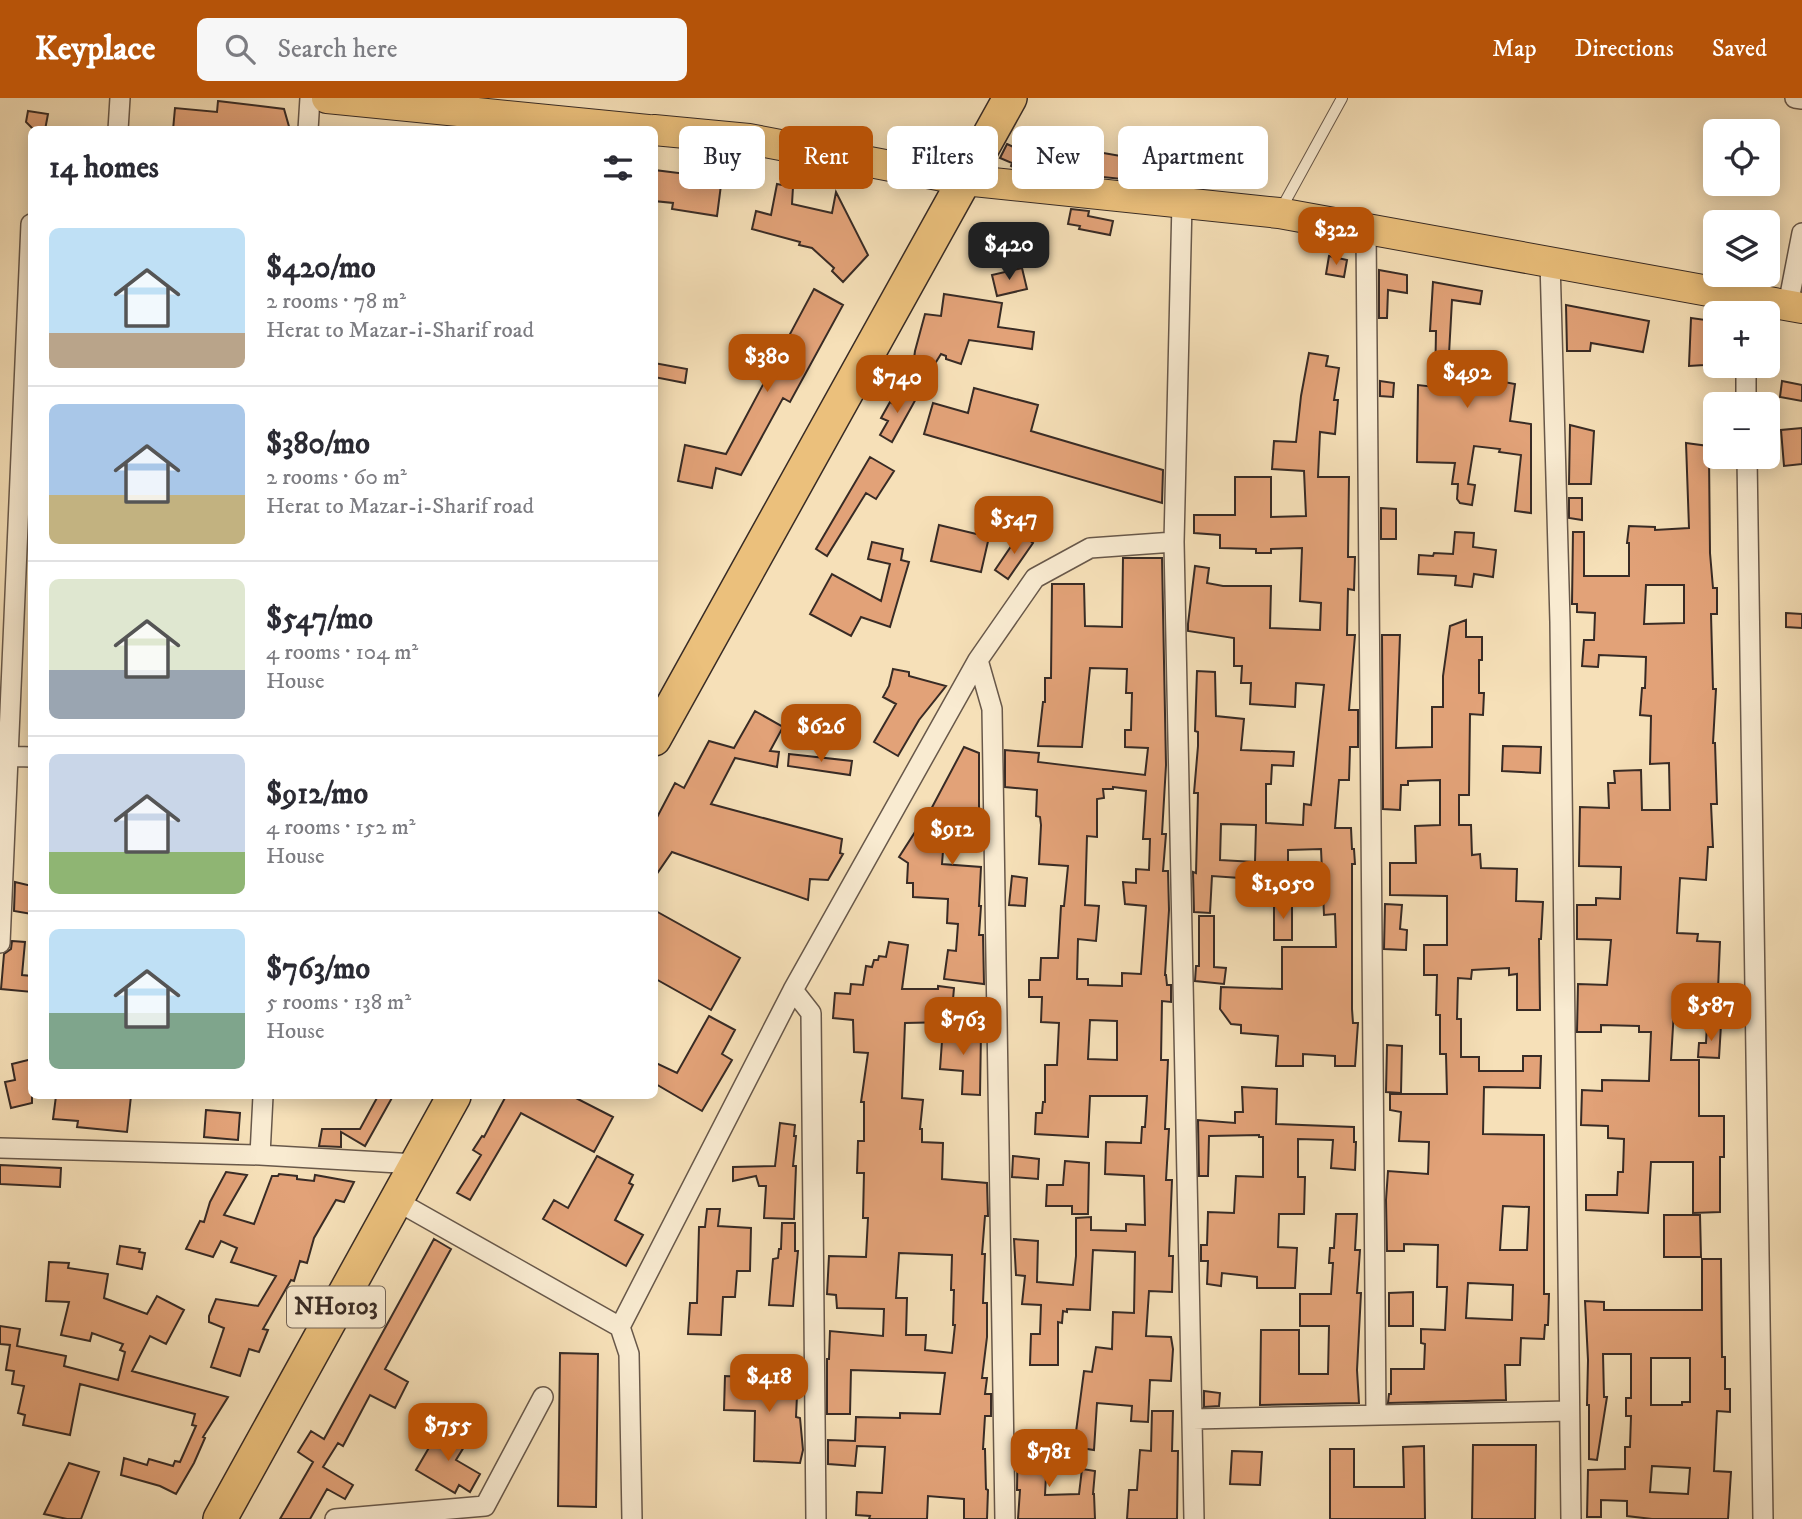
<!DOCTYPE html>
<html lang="en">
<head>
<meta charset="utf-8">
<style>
	body { margin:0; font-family:"IM FELL DW Pica",serif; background:#f7f7f7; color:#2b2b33; height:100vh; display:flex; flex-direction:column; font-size:26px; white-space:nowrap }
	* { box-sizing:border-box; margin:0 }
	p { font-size:23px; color:#7c7c81 }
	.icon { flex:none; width:38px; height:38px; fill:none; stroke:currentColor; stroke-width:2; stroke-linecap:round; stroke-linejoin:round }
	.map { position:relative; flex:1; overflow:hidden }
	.drawer { position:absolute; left:28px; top:28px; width:630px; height:973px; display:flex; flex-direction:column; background:#fff; border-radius:10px; box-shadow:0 4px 18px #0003 }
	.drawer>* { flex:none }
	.hud { position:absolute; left:679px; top:28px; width:665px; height:63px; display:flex; gap:14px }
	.buttons { position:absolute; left:1703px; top:21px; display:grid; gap:14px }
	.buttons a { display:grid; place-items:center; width:77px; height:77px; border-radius:10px; background:#fff; box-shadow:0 4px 18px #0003; font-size:35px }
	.price { position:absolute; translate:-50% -60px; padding:0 16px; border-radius:14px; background:#b45309; color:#fff; font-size:23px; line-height:46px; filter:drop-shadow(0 2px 4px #0008) }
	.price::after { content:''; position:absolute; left:50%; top:42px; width:21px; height:16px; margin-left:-10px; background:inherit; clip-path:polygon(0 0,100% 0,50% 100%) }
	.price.active { background:#222; color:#fff }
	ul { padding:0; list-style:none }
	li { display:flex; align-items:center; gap:21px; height:175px; padding:0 21px }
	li+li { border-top:2px solid #e1e1e2 }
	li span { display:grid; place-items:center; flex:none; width:196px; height:140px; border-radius:10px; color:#555 }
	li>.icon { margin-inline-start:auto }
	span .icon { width:84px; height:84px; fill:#fffc; stroke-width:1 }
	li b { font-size:30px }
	h2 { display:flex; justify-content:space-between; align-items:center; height:84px; padding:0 21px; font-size:30px }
	.chip { padding:0 24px; border-radius:10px; background:#fff; box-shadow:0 4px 18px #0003; font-size:24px; line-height:63px }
	.chip.active { background:#b45309; color:#fff }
	header { display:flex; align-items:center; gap:42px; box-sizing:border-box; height:98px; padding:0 35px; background:#b45309; color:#fff }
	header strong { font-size:33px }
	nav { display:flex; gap:38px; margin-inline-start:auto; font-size:24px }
	.search { width:490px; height:63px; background:#f7f7f7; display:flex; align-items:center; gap:18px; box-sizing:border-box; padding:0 24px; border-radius:10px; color:#7c7c81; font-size:26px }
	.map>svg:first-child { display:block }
</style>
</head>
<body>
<header>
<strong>Keyplace</strong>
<div class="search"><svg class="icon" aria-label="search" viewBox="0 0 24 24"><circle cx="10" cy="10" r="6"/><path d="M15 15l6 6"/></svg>Search here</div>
<nav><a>Map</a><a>Directions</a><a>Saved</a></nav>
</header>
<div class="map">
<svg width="1802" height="1421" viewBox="0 0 1802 1421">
	<rect width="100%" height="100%" fill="#f6e0b8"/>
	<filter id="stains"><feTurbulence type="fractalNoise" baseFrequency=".00286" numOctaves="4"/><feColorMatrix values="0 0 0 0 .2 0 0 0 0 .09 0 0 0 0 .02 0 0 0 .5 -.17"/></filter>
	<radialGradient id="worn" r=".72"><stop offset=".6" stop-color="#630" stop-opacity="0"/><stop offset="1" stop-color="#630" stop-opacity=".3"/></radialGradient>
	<path fill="#e2a278" stroke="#382b25" stroke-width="2" fill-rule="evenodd" d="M218,3L284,11L290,32H173L175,10L217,14Z
		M28,13L48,16L45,32H34L26,24Z
		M912,32L934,36L933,40L953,45L949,61L908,53Z
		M1007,46L1031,57L1032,53L1056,56L1057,47L1144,62L1141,83L1015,70L1011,68L1012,65L1000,60Z
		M691,53L725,56L717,118L672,111L673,105L654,103V72L686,76Z
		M777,86L793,89L792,106L832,115L836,94L868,157L843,184L832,173L834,170L812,150L799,147L800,144L752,131L756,113L771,117Z
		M1071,111L1089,113L1088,118L1113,123L1110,137L1079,131L1080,128L1068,126Z
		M1329,158L1347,162L1344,179L1326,176Z
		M1022,170L1027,191L997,198L992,177Z
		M1379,172L1407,177V195L1388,192L1387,220H1379Z
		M1433,184L1482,193L1480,206L1452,202L1449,256H1455V275L1515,286L1510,323L1531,326V415L1515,413L1521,357L1499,354L1500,351L1474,348L1468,386L1475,387L1472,407L1460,405L1457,401L1458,386H1452L1455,365L1417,364L1418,287L1435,289L1436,233H1430Z
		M814,191L843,207L790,304L783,300L741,377L716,370L712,390L678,383L685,347L726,356Z
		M944,196L1002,205L998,229L1034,234L1032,251L969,242L961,266L946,261V258L941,256L931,272L913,268L915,253L925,216L941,218Z
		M1566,207L1649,223L1643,254L1591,245L1590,253H1567Z
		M1691,220L1706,222L1704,267L1689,268Z
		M1309,255L1328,258L1326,268L1339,270L1334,302H1338L1335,336L1320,334L1318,379H1349L1348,459H1355L1354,492L1348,491L1347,537H1355L1349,612H1358V649H1350L1349,682H1339L1335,730H1351L1352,751H1354L1355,766H1352V911L1353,925H1358L1355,968H1335V958L1303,956V968H1276L1278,938L1241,935V927L1231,926L1220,911L1221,889L1282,891V849H1336L1335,816L1324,817L1321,751L1288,752V764H1274L1273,797L1240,796V780L1212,778L1210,815L1194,814L1193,774L1196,775L1198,695H1194L1198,648V634L1195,633L1197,573L1215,574L1216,618L1244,621L1241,652L1294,654L1293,668L1272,667L1271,686H1266V725L1303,727L1304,706L1311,707L1324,587L1296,585L1295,609L1250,606L1251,585H1241L1242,568H1234V540L1188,533V526L1195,468L1209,470L1207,485L1223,488H1271L1270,530L1320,532L1321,505L1300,503L1302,450L1271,451V455H1256V451L1220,450V437L1194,435V417H1235V379H1271V419L1306,418L1304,373L1272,371L1274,343L1296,344L1301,298ZM1221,726L1256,727L1255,764L1220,762Z
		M654,265L687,271L685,285L654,279Z
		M1380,283L1394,285L1393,299L1380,298Z
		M1782,283L1802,287V303L1780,299Z
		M974,290L1038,307L1031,333L1163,372L1162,405L924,336L933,305L968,315Z
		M904,292L917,299L892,344L880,337L888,323L881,320L890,304L896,308Z
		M1570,327L1594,333L1591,386H1569Z
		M1802,330V366L1784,368L1781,332Z
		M1686,345L1708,348L1709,357L1710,455L1713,490H1717V516H1711L1713,591H1716L1713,645H1715L1717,706H1711L1713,749H1708L1706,782L1680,780L1677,835L1698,836L1697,843L1720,844L1717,915L1674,912L1671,962H1699V1018H1724V1059H1720V1114L1693,1115V1064H1651L1648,1115L1586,1112V1097H1617L1618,1074H1623L1624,1041L1608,1040V1028L1581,1027L1582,992L1602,993V982L1649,983L1651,934H1639V928L1601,927V934H1577L1578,886L1607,887L1611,842L1577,841V807H1596V800L1620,801L1621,769L1579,768L1580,709L1609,710L1608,685H1615L1614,673L1641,672L1642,712H1670L1669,665L1650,666L1651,618L1640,617L1642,590H1645L1646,559L1599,557L1598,569L1582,568L1584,542H1594L1595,515L1577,514V506H1572L1573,434H1584V478H1629V445H1627L1629,428L1655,429V432L1689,430ZM1646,487H1684V525L1644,526Z
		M870,359L894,373L876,401L866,395L827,458L816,451Z
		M1569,400H1582V422L1569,420Z
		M1381,410L1396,411V441H1381Z
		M939,427L989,439L981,474L931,463Z
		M1455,434L1474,435L1473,449L1496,452L1493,479L1474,476L1472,489L1455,487L1456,478L1418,476L1419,457L1433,458L1434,455L1453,456Z
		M1020,435L1033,445L1008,481L995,472Z
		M872,444L903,451L901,462L909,464L890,529L861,519L851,538L810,516L832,476L881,503L890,466L868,461Z
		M1123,460H1162L1166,667L1162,736H1166L1163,773H1168L1169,812L1165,877H1166L1167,887H1171V904L1162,903L1161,962H1168L1165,1031H1169L1166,1082H1172L1169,1158H1173L1172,1194L1149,1193L1146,1238L1171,1239L1173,1251L1171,1283L1150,1282L1148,1324L1131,1323L1132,1308L1097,1305L1094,1352L1074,1349L1084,1273L1092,1274L1096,1249L1112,1251L1113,1214L1134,1215L1135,1154L1093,1152L1090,1212L1067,1211V1214L1063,1213L1062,1225L1058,1224V1267H1030L1031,1236H1040L1041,1207L1022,1206L1025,1178L1016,1177L1014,1141L1038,1143L1037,1184L1073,1187L1076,1158V1120L1091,1119V1132L1126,1133V1126L1145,1127L1144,1078L1105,1076L1106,1044L1141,1045L1142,1029H1145L1147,998H1090L1088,1039L1035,1036L1036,1015H1042L1043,1004H1045V967H1057L1059,925L1041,924L1042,899H1029V882H1040L1041,860H1058L1061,808H1064L1068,768L1039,766L1041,727L1040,719L1036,718L1037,692L1005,689V652L1039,655L1038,664L1145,677L1148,650L1125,649V632H1131L1132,595H1126L1127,571L1090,570L1082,649L1038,648L1043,604H1045V580H1051L1052,486H1084L1085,528L1122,529ZM1113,689L1146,693L1143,741H1150L1149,772L1136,771V785L1123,784L1125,806L1146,808L1141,876L1122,875V888L1088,887V881H1077L1078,841L1096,843L1099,808L1085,807L1087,738L1097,739V701L1104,700L1103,691H1113ZM1090,922L1117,923V962L1088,961Z
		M1786,515L1802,516V530L1786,529Z
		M1466,522V539H1482V562H1479V595H1484L1483,617L1470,616L1469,697H1459V727H1471L1472,757L1480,756L1481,770L1517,771L1516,803L1543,804L1541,841H1539L1540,912H1517V876L1509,877V870L1472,872L1471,881L1458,880L1457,921H1461V959H1479V973H1523V958H1541L1540,990L1484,989L1483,1036L1544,1037V1196H1549L1548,1227H1545L1544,1241L1521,1240L1520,1267H1505L1506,1302L1388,1305L1389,1296H1391V1271H1424L1425,1246L1421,1245V1231L1445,1232L1447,1189H1437L1438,1147L1404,1146V1153H1387L1386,1102L1388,1073L1428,1076L1429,1044L1399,1043L1401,1014L1390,1012V996H1447L1446,956H1440V917H1436L1437,877H1424V847H1447V798L1390,797V765H1416L1415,728L1440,727V682L1408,683V687H1401L1400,712L1383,711L1382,537H1400L1396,650L1432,649V609H1443V578L1450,528ZM1503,1108L1529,1109L1527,1152H1500ZM1468,1185L1513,1187L1512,1222L1466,1220Z
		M893,571L909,574V578L946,588L919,622L898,658L874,644L896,606L883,599L889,588Z
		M755,613L783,629L770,653L779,654L777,669L735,660L711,706L842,741L840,755L843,756L828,782L810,781L808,802L672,754L654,780V725L675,685L684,690L709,643L734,650Z
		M1503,648L1541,649L1540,675L1502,673Z
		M964,649L979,655V728L945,727L942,766L981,769L979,808H981L979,837H983L984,886L944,881L948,852L956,853L958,826L947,825L948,801L913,799V785H907L908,765L899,759L917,731L920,732Z
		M789,656L852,663L850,677L788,668Z
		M1012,778L1027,780L1025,808L1009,807Z
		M15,784L32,788V816L14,813Z
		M1274,804H1292V842H1274Z
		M1385,806L1402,807L1400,831L1407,832L1406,852L1384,851Z
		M654,812L740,860L711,912L654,880Z
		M1199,818H1214V869L1226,870L1224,886L1195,883L1196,868H1199Z
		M12,843L25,844L22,877L32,878V894L1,891L4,856L11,851Z
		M889,844L908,847L902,891H938V888L954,890L951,924L905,925L902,1000L923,1002L920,1031H922V1044L943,1045L942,1081L987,1085L988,1118H985L982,1156H985L983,1205H987V1239L982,1280H987L985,1296H991V1318H985L983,1351H985L986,1391L988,1392L987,1421H964V1401L928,1398L927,1421H869L870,1418L856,1417L857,1394L882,1395L885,1349L857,1348L855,1368L828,1366V1342L855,1343L856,1319L900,1320V1315L940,1316L945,1275L851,1272L850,1316H827V1261H829L830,1233L883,1238L884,1211L837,1210L836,1197L827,1196L829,1158L866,1159L868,1120H863L864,1075H857L858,1043H864V1004H861L868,955L854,954L853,922L833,920L835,895L850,896L851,886L863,887L866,868L872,869L874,862H878L879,858L886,859ZM899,1155L952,1157L951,1192H954L953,1227H955L952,1255L925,1252L926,1237H906L907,1200H896Z
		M709,918L735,932L722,956L732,962L702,1013L654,985V964L677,975Z
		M1707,926L1721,927L1719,960L1698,959L1699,945H1706Z
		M943,929L981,933L980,997L962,996L963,973L940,971Z
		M1387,947L1402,948L1401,995L1386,994Z
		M32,961V1005L11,1010L5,984L15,982L12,966Z
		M1242,989L1277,991L1276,1026L1354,1029V1044H1356L1355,1072L1331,1070L1333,1042L1298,1041V1079H1305L1304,1116H1279L1278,1149L1297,1150L1295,1190H1257V1179L1222,1175L1221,1188L1207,1186L1208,1163H1201V1147H1207L1208,1114L1234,1115L1236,1078L1263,1079V1039H1259V1037L1209,1038L1208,1078H1199L1198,1022L1235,1025V1014H1243Z
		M56,998H131L127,1034L77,1029L78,1023L53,1021Z
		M378,998H393L365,1048L341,1034V1049L319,1048L322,1031H360Z
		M506,998H572L613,1019L594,1054L521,1015L470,1102L457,1095L481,1057L473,1052L482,1038L484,1039Z
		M206,1012L240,1015L238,1042L204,1039Z
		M780,1025L795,1027L794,1038H796L793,1068H796L794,1121L764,1120L766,1088H759L756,1078L733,1083V1069L775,1068Z
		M597,1058L633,1077L629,1085L633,1087L615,1122L643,1137L626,1168L543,1121L554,1102L568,1110Z
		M1013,1058L1039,1061L1038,1081L1012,1079Z
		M1065,1063L1089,1065L1088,1116H1072V1108H1046L1047,1087H1063Z
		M0,1067L61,1070L60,1089L0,1086Z
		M226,1074L247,1077L224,1117L254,1126L272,1078H278L279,1076L297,1078V1081L314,1083L315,1077L354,1084L344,1104L336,1102L314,1140L307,1165L300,1163L294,1183L291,1182L263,1231L268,1232L259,1254L249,1251L240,1278L211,1269L224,1230L209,1224V1218L216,1201L258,1208L276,1178L231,1164L237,1150L221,1143L213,1159L186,1151L200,1123L204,1124L210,1104Z
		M707,1111H720L718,1128L751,1130L750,1173H737L735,1199H723L721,1237L688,1236L690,1205H697L699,1129H705Z
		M1336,1116H1357L1355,1152H1360L1357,1195H1361L1357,1272L1359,1305L1260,1307L1261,1232H1299V1276H1328L1329,1228H1300V1196H1331L1333,1165H1329L1330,1150H1334Z
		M1664,1117H1700L1701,1159H1664Z
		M782,1125H795V1153H798L793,1208L769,1207L773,1161L778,1160L779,1151H781Z
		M434,1141L451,1151L385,1271L408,1284L395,1310L370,1297L343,1348L338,1345L323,1369L353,1387L345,1401L327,1391L310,1421H280L313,1364L298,1354L311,1333L324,1341Z
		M120,1148L140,1151L139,1154L145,1155L142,1171L117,1166Z
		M1702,1161H1721L1722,1259H1725V1291H1730V1314L1717,1313L1714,1373L1731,1374L1728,1421H1652L1627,1418V1403L1601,1402V1419H1587L1588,1372L1625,1371V1349H1630L1631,1318H1626V1300H1631V1256H1603L1604,1299H1607L1597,1362L1589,1361V1307H1587L1588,1262L1585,1203L1604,1204V1212H1702ZM1651,1260H1690V1304H1682V1307H1651ZM1652,1368L1690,1370L1688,1396L1650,1394Z
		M49,1164L69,1165L68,1170L108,1176L104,1200L147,1216L157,1198L184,1212L166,1246L150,1238L132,1273L228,1299L203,1339L205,1340L194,1365L176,1396L160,1388L121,1377L124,1360L147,1367L149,1361L173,1368L175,1363L180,1364L196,1328L192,1327L195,1316L80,1286L70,1337L23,1327L25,1317L18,1315L24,1288L12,1286L14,1273L6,1272L10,1247L0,1246V1228L20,1231L17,1248L66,1258L64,1268L118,1282L125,1254L120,1252L123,1246L92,1235L90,1243L61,1237L69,1204L46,1203Z
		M1413,1194V1228H1389V1195Z
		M560,1255L598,1256L596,1409L558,1408Z
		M772,1275L798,1276L796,1319L800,1320L803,1352L800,1365L754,1363L755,1313L724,1312L725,1278L772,1280Z
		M1204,1293L1220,1295L1219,1308L1204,1309Z
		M1152,1313H1173L1172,1353H1178L1177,1421H1127L1129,1392H1137L1140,1352L1151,1353Z
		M441,1329L467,1344L456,1362L480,1376L470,1394L459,1387L455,1395L416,1372Z
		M1018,1335L1032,1336L1031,1357L1047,1358L1045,1397L1079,1396L1082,1371L1095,1373L1093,1396H1094L1095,1421H1018L1020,1392H1017Z
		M1473,1347H1536L1535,1421H1472Z
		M1424,1348L1425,1421H1330V1351H1354V1389H1404L1403,1349Z
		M1232,1353L1262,1354L1260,1387L1230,1386Z
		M69,1365L99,1374L81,1421H67L44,1416Z"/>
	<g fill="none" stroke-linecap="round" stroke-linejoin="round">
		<defs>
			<path id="lane" d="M1280,113L1342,0"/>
			<path id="street" d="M1795,0L1802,1
				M118,32L120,0
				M308,32L310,0
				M1182,105L1174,444L1194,1421
				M1366,132L1376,1317
				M1550,163L1560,524L1571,1421
				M1788,207L1802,135
				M1746,268V306
				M1747,359L1763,1421
				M978,562L992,611L1005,1421
				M0,658L32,659
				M0,845L31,126
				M793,892L811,915L816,1421
				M0,1050L260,1057L416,1066
				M260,1057L263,998
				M395,1102L620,1229L629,1256L632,1421
				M620,1229L793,892L978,562L1035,480L1090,450L1174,444
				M1193,1321L1569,1313
				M335,1421L485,1408L543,1299"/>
			<path id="primary" d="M327,0L648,32
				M654,32L749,41L964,82L1279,115L1802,210"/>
			<path id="highway" d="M654,641L1010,0
				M220,1421L454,998"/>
		</defs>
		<use href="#lane" stroke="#68584a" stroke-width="12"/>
		<use href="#street" stroke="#68584a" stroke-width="22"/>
		<use href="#primary" stroke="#382b25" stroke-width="32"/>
		<use href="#highway" stroke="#382b25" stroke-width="36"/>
		<use href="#lane" stroke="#f9ebd1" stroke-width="10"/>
		<use href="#street" stroke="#f9ebd1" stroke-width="19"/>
		<use href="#primary" stroke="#ebc07c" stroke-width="30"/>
		<use href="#highway" stroke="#ebc07c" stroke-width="33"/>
	</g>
	<g text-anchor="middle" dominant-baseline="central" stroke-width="7" stroke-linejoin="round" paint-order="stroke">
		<rect fill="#f9ebd1" stroke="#726559" stroke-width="2" x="287" y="1188.5" width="98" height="41" rx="5"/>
		<g font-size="24" font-weight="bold" fill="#382b25">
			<text x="336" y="1209">NH0103</text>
		</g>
	</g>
	<rect width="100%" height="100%" filter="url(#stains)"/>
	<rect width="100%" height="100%" fill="url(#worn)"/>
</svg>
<div class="buttons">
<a><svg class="icon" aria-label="locate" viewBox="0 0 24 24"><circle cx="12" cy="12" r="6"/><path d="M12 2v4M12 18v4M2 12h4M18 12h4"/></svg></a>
<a><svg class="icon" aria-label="layers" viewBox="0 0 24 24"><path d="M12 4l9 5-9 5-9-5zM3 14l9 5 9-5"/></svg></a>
<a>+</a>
<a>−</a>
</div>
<b class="price" style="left:1336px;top:169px">$322</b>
<b class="price active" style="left:1009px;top:184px">$420</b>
<b class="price" style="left:767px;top:296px">$380</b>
<b class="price" style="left:1467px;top:312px">$492</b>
<b class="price" style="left:897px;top:317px">$740</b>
<b class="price" style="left:1014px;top:458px">$547</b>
<b class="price" style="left:821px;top:666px">$626</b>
<b class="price" style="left:952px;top:769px">$912</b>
<b class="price" style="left:1283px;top:823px">$1,050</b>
<b class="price" style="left:1711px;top:945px">$587</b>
<b class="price" style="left:963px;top:959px">$763</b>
<b class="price" style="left:769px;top:1316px">$418</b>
<b class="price" style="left:448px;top:1365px">$755</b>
<b class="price" style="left:1049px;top:1391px">$781</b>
<div class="hud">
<a class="chip">Buy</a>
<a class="chip active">Rent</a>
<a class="chip">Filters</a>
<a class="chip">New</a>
<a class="chip">Apartment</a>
</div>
<section class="drawer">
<h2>14 homes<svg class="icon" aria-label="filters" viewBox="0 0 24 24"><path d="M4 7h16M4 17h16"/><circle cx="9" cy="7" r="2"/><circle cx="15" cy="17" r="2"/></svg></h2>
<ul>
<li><span style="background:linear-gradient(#bfe0f5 75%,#b9a48a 0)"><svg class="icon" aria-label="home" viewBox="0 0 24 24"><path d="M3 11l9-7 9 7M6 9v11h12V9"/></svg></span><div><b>$420/mo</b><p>2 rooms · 78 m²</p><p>Herat to Mazar-i-Sharif road</p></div></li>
<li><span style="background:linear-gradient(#a9c7e8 65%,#c2b280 0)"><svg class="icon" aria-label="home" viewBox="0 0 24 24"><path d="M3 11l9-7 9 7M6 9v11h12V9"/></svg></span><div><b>$380/mo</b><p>2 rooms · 60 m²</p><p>Herat to Mazar-i-Sharif road</p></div></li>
<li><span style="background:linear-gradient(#dfe7d0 65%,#9aa5b1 0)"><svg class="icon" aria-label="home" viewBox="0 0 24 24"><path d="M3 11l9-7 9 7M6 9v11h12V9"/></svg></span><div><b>$547/mo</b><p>4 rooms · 104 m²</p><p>House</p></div></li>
<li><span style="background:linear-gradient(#c9d6e8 70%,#8fb573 0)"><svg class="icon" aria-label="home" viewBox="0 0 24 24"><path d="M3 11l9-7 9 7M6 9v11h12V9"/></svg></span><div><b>$912/mo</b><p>4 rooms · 152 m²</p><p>House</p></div></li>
<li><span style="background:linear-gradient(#bfe0f5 60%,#7fa58c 0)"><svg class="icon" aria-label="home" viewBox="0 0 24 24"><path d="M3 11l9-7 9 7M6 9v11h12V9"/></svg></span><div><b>$763/mo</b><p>5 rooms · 138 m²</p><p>House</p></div></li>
</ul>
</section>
</div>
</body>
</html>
